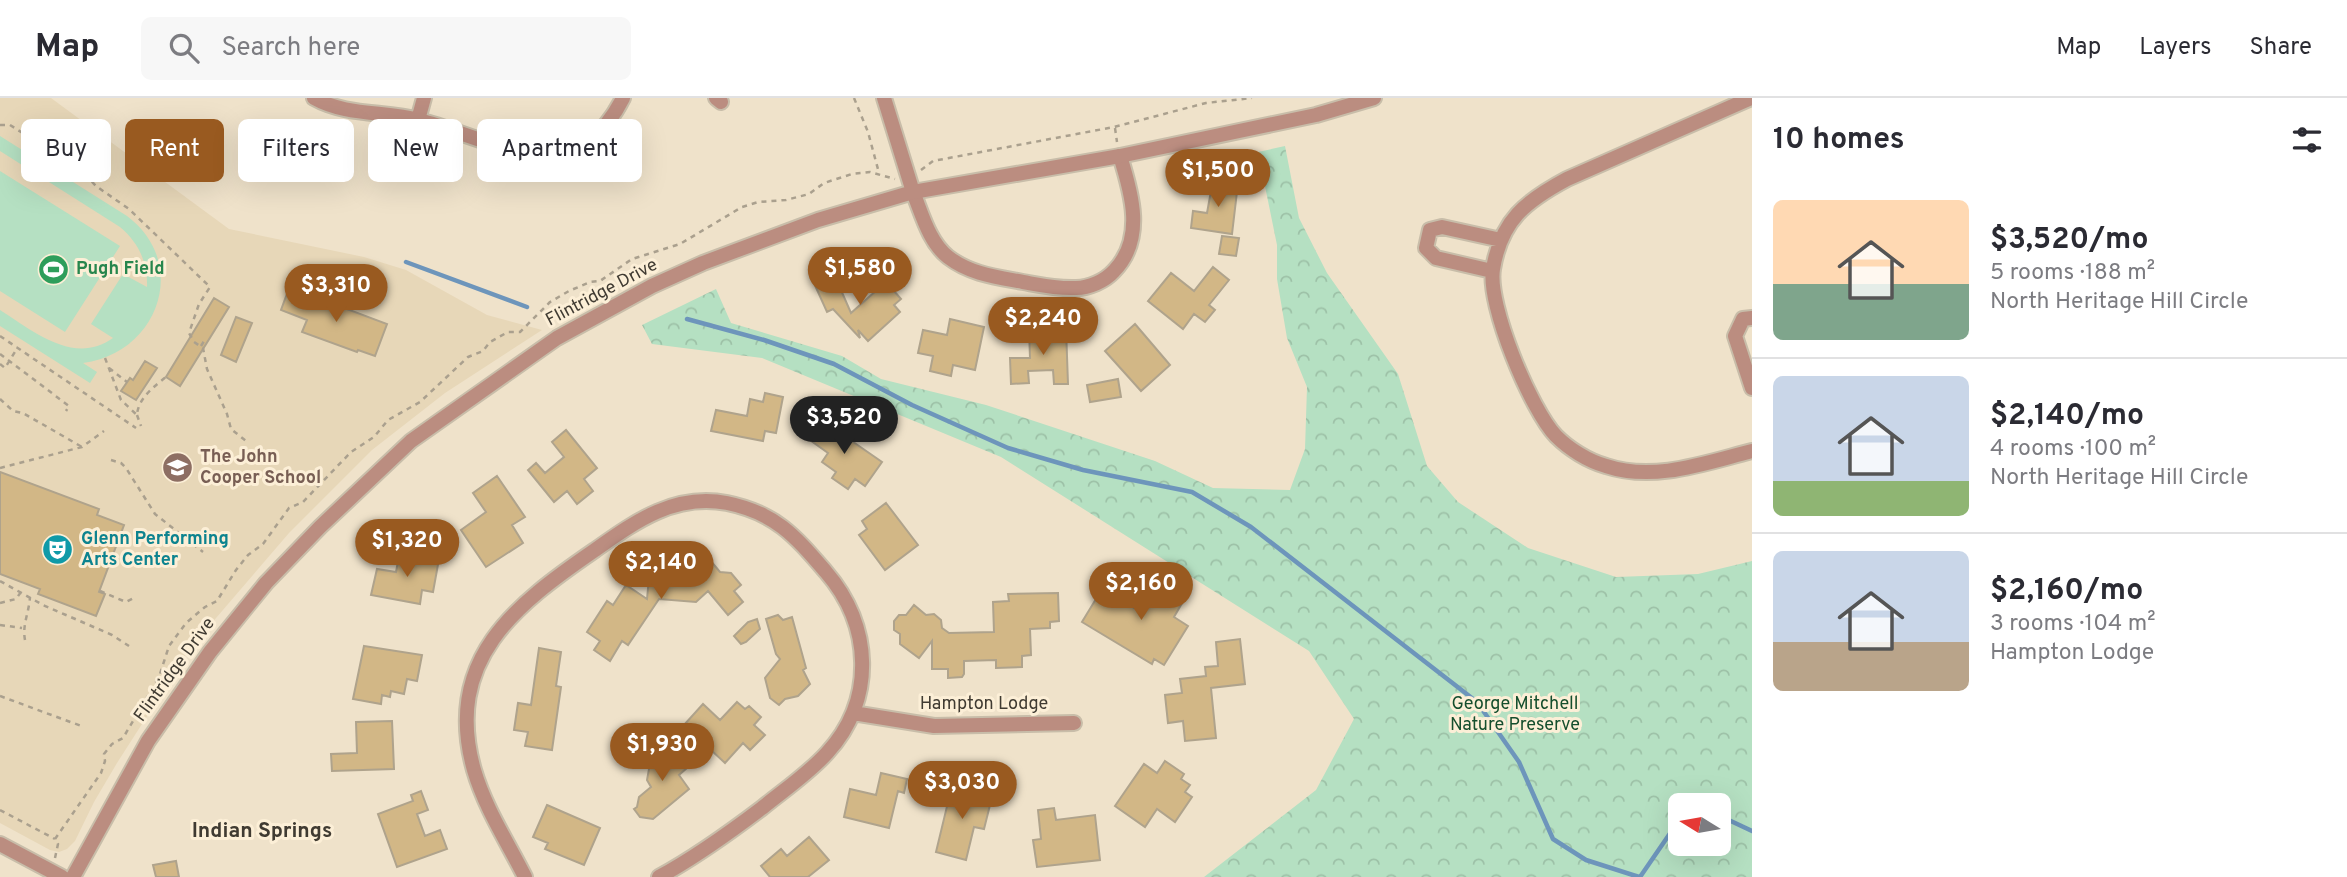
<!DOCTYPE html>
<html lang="en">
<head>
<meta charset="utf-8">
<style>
	body { margin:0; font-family:Overpass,sans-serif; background:#f7f7f7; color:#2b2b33; height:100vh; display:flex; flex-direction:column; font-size:26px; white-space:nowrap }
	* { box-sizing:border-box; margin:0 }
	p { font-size:23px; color:#7c7c81 }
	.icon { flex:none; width:38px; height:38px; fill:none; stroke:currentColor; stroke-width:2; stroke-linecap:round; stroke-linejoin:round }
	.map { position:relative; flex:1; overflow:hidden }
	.sheet { display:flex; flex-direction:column; background:#fff; width:595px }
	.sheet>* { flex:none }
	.guide { position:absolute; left:21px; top:21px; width:665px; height:63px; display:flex; gap:14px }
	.needle { width:46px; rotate:281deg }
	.controls { position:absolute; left:1668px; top:695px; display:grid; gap:14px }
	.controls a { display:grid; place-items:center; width:63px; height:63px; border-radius:10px; background:#fff; box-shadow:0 7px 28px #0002; font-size:35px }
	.price { position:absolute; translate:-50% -60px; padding:0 16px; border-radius:24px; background:#995a20; color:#fff; font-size:23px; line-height:46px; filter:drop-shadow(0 2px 4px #0008) }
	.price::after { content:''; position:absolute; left:50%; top:42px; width:21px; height:16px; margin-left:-10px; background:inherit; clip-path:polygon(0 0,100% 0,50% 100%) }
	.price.current { background:#222; color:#fff }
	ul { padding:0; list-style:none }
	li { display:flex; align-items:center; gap:21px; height:175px; padding:0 21px }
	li+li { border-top:2px solid #e1e1e2 }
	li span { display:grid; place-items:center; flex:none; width:196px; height:140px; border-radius:10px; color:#555 }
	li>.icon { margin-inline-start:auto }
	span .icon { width:84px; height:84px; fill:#fffc; stroke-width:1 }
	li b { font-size:30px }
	h2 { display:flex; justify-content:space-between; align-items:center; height:84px; padding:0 21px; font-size:30px }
	.tag { padding:0 24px; border-radius:10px; background:#fff; box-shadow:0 7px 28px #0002; font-size:24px; line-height:63px }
	.tag.current { background:#995a20; color:#fff }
	header { display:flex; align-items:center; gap:42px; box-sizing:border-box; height:98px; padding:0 35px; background:#fff; border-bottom:2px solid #e1e1e2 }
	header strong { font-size:33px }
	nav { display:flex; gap:38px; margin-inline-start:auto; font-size:24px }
	.search { width:490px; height:63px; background:#f7f7f7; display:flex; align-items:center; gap:18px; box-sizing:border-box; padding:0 24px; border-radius:10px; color:#7c7c81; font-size:26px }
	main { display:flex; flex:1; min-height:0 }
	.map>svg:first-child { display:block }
</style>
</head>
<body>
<header>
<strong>Map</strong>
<div class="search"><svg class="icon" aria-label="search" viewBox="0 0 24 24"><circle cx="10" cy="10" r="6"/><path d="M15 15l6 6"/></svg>Search here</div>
<nav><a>Map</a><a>Layers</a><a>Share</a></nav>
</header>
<main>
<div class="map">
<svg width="1752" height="779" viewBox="0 0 1752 779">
	<defs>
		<pattern id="forest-crowns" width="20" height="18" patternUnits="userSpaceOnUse" patternTransform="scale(1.75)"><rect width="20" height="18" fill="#b5e0c2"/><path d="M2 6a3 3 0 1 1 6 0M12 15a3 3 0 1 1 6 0" fill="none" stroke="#9dc1a7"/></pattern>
	</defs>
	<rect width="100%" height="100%" fill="#efe2ca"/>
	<path fill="#e7d7b8" d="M0,0H51L229,131L364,159L406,172L487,217L542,232L445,295L372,352L289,435L192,548L117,665L94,704L75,743L67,751L59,754L50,752L0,725Z"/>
	<path fill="#b5e0c2" d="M0,38L127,118C190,165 159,255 83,265L97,274L90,285L0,228V212C33,233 74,268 113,240L91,226L123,176L147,189C148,165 139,145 120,129L0,53Z
		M0,73L120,148L65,234L0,193Z"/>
	<path fill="url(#forest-crowns)" fill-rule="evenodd" d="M1285,48L1299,120L1327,175L1398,276L1427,368L1458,404L1528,450L1616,479L1698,476L1752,463V779H1204L1316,692L1354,621L1309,553L1001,359L762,260L652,246L642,227L716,191L731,225L842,258L881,281L986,307L1155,363L1213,390L1290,392L1305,351L1307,289L1287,240L1277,181V147L1258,54ZM1718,707V746H1680V707Z"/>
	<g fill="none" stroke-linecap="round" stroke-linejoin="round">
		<path stroke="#6d95bb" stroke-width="4.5" d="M406,164L527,209
			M687,221L764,242L834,266L912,307L1008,350L1083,372L1192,394L1251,429L1477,604L1519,664L1553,741L1586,762L1639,779
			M1718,717L1752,733
			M1640,779L1673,731L1680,729"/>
	</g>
	<path fill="#d2b786" stroke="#afa38c" stroke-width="2" d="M1213,82L1238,85L1232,136L1191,130L1193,113L1207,115Z
		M1222,138L1239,140L1236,158L1219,156Z
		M1213,169L1229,182L1209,207L1215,212L1205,224L1194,216L1183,231L1148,203L1171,175L1194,193Z
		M833,174L851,215L886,184L901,201L894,207L900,214L868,243L858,232L860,240L833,211L827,214L813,183Z
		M288,193L314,202L315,199L387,226L375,258L358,252L357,254L302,234L307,222L281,212Z
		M214,200L229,209L180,288L166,279Z
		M236,219L252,225L236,264L221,257Z
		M950,221L984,229L975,272L953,267L951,278L930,273L933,258L918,255L923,232L947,237Z
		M1135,226L1170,267L1141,293L1105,253Z
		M1066,230L1068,286H1054L1053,272L1028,273L1029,285L1011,286L1010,260H1030L1029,232Z
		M145,263L157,270L136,302L121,293L130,280L133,282Z
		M1118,281L1121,299L1090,304L1087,287Z
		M765,295L783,299L776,335L765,333L763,343L711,333L716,312L747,318L750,301L763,304Z
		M820,321L882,364L865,388L855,381L848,391L832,380L836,374L822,364L828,355L807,340Z
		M566,332L597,370L584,381L593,393L577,406L567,393L554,404L528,372L536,365L545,375L564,359L552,344Z
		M0,374L99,411L97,417L124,427L99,494L105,496L96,518L38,496L40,491L0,476Z
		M497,378L525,419L512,427L523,445L486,469L461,432L486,414L473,395Z
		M886,405L918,447L885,472L859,437L867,431L862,423Z
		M400,453L439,461L433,494L422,492L420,506L371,497L377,471L396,474Z
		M674,460L680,466L695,467V461L710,462L720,474L731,475L741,487L734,493L743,504L728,517L708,493L696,504L659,501L628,547L622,543L610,563L594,552L600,543L587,534L607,503L613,507L626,487L647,501L649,480L657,473L666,474V467Z
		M1152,480L1185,500L1174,519L1188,528L1164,567L1154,561L1152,566L1082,524L1102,491L1134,510Z
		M1058,495L1059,523L1050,524V530L1030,531L1031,557L1022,558V569L996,570V562L964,563V576L962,579L948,580V571H932V543L919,560L900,546V536L894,532V523L899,517H906L914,507L926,517L934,516L941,522L942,530L949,535L994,534L993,504L1009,503L1008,496Z
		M778,517L783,522L792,519L806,570L803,572L810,586L798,598L785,601L779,607L770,600L765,580L780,561L776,556L766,521Z
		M757,521L760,531L746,544L741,546L734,538L748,524Z
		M1240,541L1245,586L1211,590L1216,640L1185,643L1183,623L1168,625L1165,597L1182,595L1180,581L1206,578L1205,569L1218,568L1216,544Z
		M364,548L422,557L417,583L407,581L404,596L391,593L390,599L382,597L381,606L353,601Z
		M539,550L561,554L556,588L561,589L552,652L525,648L528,634L514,632L518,605L531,607Z
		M737,604L745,611L749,608L761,619L754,627L765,637L750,652L743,645L725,665L684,627L703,606L720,622Z
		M392,623L394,671L332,673L331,656L357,655L356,624Z
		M653,649L677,654L688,669L679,677L689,691L653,721L640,719L634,711L637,709L639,699L651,689L647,682Z
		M1165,663L1184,676L1181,681L1190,687L1185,694L1192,699L1175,724L1157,711L1145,729L1115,708L1144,666L1157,675Z
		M881,675L907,681L904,695L898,693L889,730L844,719L850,691L876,697Z
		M961,680L978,684L973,703L990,707L984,731L974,729L966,762L936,754L949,700L956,701Z
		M421,693L428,712L417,716L425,738L440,732L447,751L397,769L378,716L413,703L411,697Z
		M547,707L600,730L584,767L545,751L548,745L533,739Z
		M1054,710L1056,722L1095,717L1100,762L1037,769L1033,742L1041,741L1038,712Z
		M809,739L829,762L808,779H770L761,768L781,751L787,758Z
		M176,763L179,779H156L153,767Z"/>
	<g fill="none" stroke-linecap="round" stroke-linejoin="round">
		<defs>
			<path id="minor" d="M314,0C346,18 384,13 419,22C495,42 574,97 623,0
				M716,0L721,4
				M1751,0L1567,81C1526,103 1501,122 1493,171C1487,207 1531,312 1556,338C1569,351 1588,363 1606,368C1654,384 1705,365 1752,353
				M418,22L424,0
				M913,94C922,116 929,144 948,159C970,176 996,179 1023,184C1040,187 1058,191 1076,190C1089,190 1105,183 1114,173C1145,141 1132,96 1120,58
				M1492,173L1436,160L1426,150L1430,132L1442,129L1501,142
				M1752,220L1743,221L1735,238L1752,290
				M853,615L934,628L1074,625
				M525,779C508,745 485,710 474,672C443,562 515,507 595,452C636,423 675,395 727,405C776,415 795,438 826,474C872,527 876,602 827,655C808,676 784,692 762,710C729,735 696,759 659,779"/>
			<path id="tertiary" d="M884,0L913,94
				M0,746L62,779
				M73,779L148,643L210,554L266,485L320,429L411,343L557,240L652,188L703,165L818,122L913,94L1120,58L1316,17L1374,0"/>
		</defs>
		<use href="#minor" stroke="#c8bda9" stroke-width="18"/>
		<use href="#tertiary" stroke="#c8bda9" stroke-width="18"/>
		<path stroke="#aaa08e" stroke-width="2.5" stroke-dasharray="5 5" stroke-linecap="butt" d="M854,0L868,34L879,75
			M0,27H10L81,72L96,88L129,111L210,189L199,206L189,235L194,244L203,250L207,271L227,316L231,331L246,343
			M1115,30L1117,44
			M921,72L933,63L1114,29L1206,5L1252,0
			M0,238L136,330
			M201,248L206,240
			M0,256L69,308L66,313
			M105,260L121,302L137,317C138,300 155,288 167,278
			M0,266L5,270L18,249
			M109,270L127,284
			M0,301L13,313L23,315L82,349
			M137,317L141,328
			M111,362L121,365L126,370L155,416L203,454
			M0,370L82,349L104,333
			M0,483L43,507L112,537L129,548
			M100,493L126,504L134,500
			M0,505L16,501L21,494
			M0,527L22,530
			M25,542C22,527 29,515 30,499
			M0,598L84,629
			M0,712L55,741
			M55,760L58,746L55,741L101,675L105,663L104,656L112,646L123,640L159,579L169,548L186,525L205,509L217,503L236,472L248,457L263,446L289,410L303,404L351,354L374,339L388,322L420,304L468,259L483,253L490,244L508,234H520L550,204L569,193L590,184L600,183L632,161L680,146L742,109L758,104L786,102L809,96L824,85L852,76L870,74L895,81"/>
		<use href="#minor" stroke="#bb8d80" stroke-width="14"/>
		<use href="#tertiary" stroke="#bb8d80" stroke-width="14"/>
	</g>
	<defs>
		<symbol id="stadium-disc" viewBox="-11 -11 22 22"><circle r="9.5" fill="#2e9e5b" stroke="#fcefd7"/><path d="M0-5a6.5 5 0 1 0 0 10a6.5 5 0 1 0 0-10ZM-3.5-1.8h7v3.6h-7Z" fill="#fff"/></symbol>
		<symbol id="school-disc" viewBox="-11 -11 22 22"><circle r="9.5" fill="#8d6e63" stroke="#fcefd7"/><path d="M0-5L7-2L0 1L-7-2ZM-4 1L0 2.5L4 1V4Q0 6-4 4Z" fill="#fff"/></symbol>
		<symbol id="theatre-disc" viewBox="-11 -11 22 22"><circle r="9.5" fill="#0f9aa8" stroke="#fcefd7"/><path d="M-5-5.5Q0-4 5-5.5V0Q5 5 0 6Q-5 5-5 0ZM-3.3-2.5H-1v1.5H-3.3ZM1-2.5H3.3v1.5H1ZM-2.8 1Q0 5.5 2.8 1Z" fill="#fff"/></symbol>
	</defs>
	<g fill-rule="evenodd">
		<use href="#stadium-disc" x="36" y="154" width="35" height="35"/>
		<use href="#school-disc" x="160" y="352" width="35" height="35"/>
		<use href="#theatre-disc" x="40" y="434" width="35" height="35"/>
	</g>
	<g text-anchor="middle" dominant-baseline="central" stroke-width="6" stroke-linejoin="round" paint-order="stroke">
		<g font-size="18" font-weight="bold" fill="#27864d" stroke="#fcefd7" text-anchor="start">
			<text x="76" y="171">Pugh Field</text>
		</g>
		<g font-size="18" fill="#403b32" stroke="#fcefd7">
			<text transform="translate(602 195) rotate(-28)">Flintridge Drive</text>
			<text transform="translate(175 572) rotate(-54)">Flintridge Drive</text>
			<text x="984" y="606">Hampton Lodge</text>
		</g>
		<g font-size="18" font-weight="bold" fill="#785e54" stroke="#fcefd7" text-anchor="start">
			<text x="200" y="359">The John<tspan x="200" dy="21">Cooper School</tspan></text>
		</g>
		<g font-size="18" font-weight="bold" fill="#0d838f" stroke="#fcefd7" text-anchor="start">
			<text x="81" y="441">Glenn Performing<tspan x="81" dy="21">Arts Center</tspan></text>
		</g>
		<g font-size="18" fill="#144e2d" stroke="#fcefd7">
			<text x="1515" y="606">George Mitchell<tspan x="1515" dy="21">Nature Preserve</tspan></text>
		</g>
		<g font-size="21" font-weight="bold" fill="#403b32" stroke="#fcefd7">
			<text x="262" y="733">Indian Springs</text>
		</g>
	</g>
</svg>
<div class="controls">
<a><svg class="needle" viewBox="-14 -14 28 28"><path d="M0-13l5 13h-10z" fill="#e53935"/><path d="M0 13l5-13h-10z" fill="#7c7c81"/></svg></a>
</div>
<b class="price" style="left:1218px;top:111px">$1,500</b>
<b class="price" style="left:860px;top:209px">$1,580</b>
<b class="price" style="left:336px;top:226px">$3,310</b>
<b class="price" style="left:1043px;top:259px">$2,240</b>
<b class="price current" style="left:844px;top:358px">$3,520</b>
<b class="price" style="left:407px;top:481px">$1,320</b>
<b class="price" style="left:661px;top:503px">$2,140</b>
<b class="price" style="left:1141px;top:524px">$2,160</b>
<b class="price" style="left:662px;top:685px">$1,930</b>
<b class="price" style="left:962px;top:723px">$3,030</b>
<div class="guide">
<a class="tag">Buy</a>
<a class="tag current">Rent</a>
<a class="tag">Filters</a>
<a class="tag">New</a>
<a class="tag">Apartment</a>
</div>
</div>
<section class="sheet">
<h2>10 homes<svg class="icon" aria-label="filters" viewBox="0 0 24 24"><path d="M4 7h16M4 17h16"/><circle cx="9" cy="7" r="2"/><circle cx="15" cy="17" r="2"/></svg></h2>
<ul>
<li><span style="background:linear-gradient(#ffd9b3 60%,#7fa58c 0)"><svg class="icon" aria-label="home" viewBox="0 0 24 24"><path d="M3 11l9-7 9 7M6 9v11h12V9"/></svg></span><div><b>$3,520/mo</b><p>5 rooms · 188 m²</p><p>North Heritage Hill Circle</p></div></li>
<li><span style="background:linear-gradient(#c9d6e8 75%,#8fb573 0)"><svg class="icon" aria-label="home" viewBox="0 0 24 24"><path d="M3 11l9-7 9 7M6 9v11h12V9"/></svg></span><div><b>$2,140/mo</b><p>4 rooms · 100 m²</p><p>North Heritage Hill Circle</p></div></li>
<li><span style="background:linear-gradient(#c9d6e8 65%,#b9a48a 0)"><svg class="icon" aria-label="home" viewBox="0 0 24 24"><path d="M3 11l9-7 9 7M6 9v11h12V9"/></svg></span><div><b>$2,160/mo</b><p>3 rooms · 104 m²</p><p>Hampton Lodge</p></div></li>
</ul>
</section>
</main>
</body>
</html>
